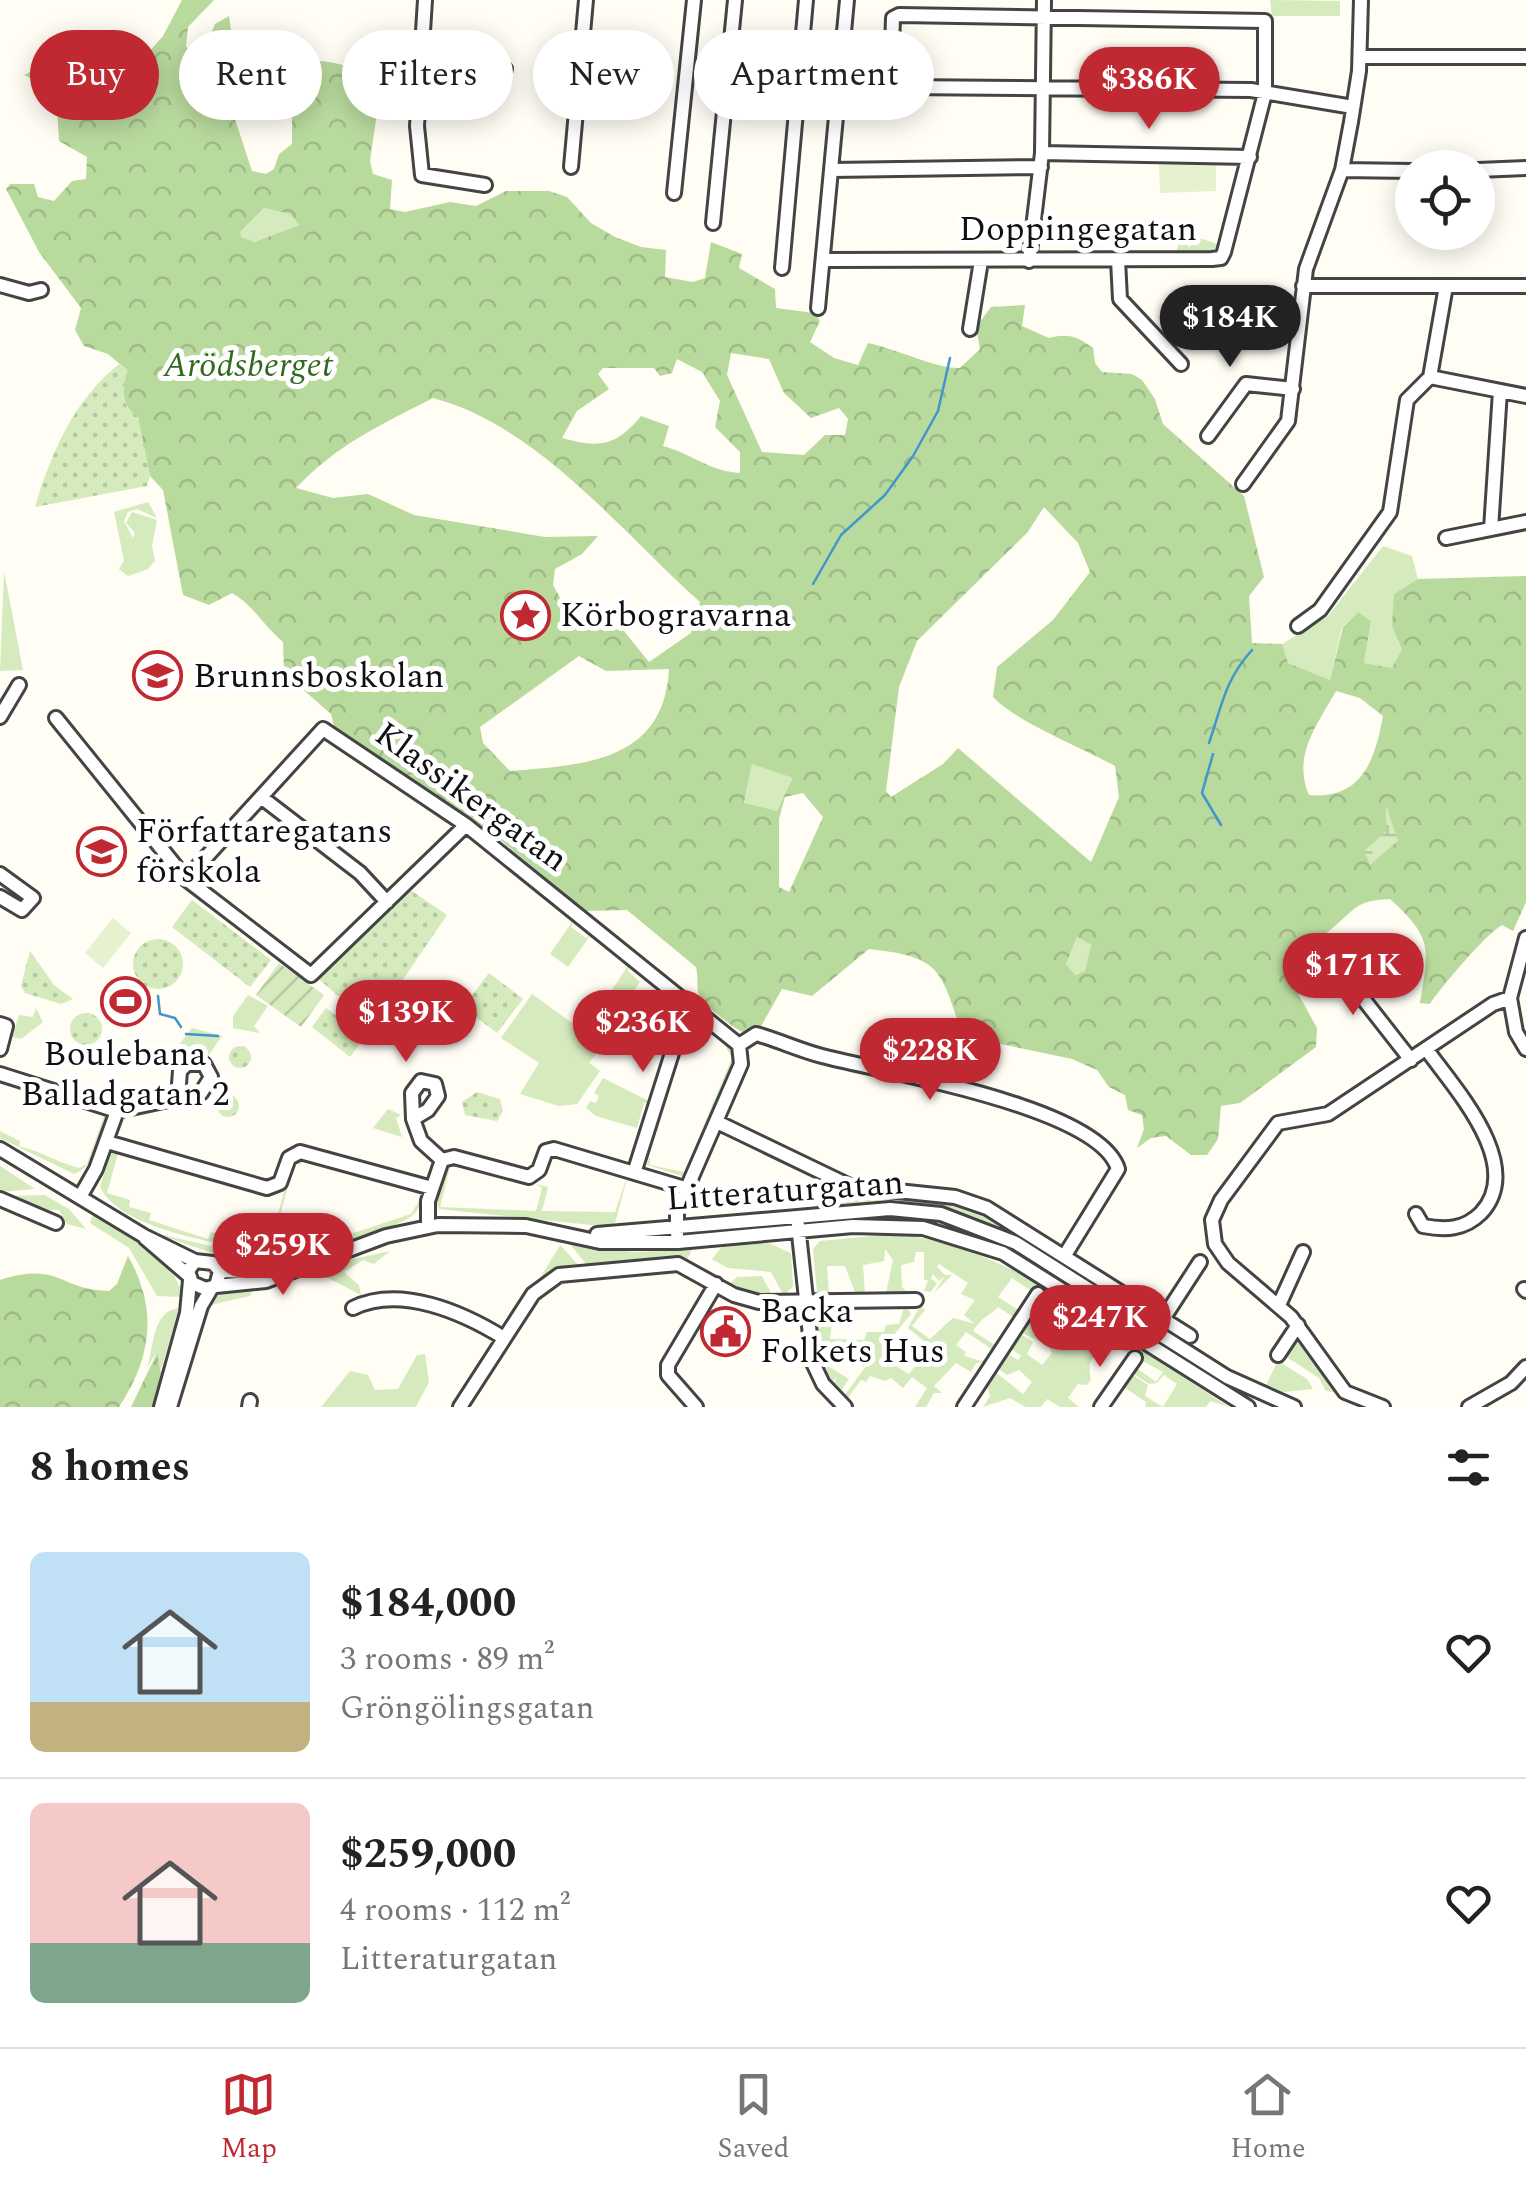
<!DOCTYPE html>
<html lang="en">
<head>
<meta charset="utf-8">
<style>
	body { margin:0; font-family:Spectral,serif; background:#f6f6f6; color:#222; height:100vh; display:flex; flex-direction:column; font-size:38px; white-space:nowrap }
	* { box-sizing:border-box; margin:0 }
	p { font-size:32px; color:#767676 }
	.icon { flex:none; width:55px; height:55px; fill:none; stroke:currentColor; stroke-width:2; stroke-linecap:round; stroke-linejoin:round }
	.map { position:relative; height:1407px; overflow:hidden }
	.details { display:flex; flex-direction:column; background:#fff; flex:1 }
	.details>* { flex:none }
	.top-card { position:absolute; left:30px; top:30px; width:1000px; height:90px; display:flex; gap:20px }
	.fabs { position:absolute; left:1395px; top:150px; display:grid; gap:20px }
	.fabs a { display:grid; place-items:center; width:100px; height:100px; border-radius:50%; background:#fff; box-shadow:0 5px 25px #0003; font-size:50px }
	.price { position:absolute; translate:-50% -85px; padding:0 22px; border-radius:35px; background:#c02932; color:#fff; font-size:32px; line-height:65px; filter:drop-shadow(0 2px 5px #0008) }
	.price::after { content:''; position:absolute; left:50%; top:60px; width:30px; height:22px; margin-left:-15px; background:inherit; clip-path:polygon(0 0,100% 0,50% 100%) }
	.price.active { background:#222; color:#fff }
	ul { padding:0; list-style:none }
	li { display:flex; align-items:center; gap:30px; height:250px; padding:0 30px }
	li+li { border-top:2px solid #e0e0e0 }
	li span { display:grid; place-items:center; flex:none; width:280px; height:200px; border-radius:15px; color:#555 }
	li>.icon { margin-inline-start:auto }
	span .icon { width:120px; height:120px; fill:#fffc; stroke-width:1 }
	li b { font-size:42px }
	h2 { display:flex; justify-content:space-between; align-items:center; height:120px; padding:0 30px; font-size:42px }
	.tag { padding:0 35px; border-radius:45px; background:#fff; box-shadow:0 5px 25px #0003; font-size:35px; line-height:90px }
	.tag.active { background:#c02932; color:#fff }
	.dock { display:flex; justify-content:space-around; align-items:center; height:140px; border-top:2px solid #e0e0e0; background:#fff; font-size:28px; color:#767676 }
	.dock a { display:grid; justify-items:center; gap:5px }
	.dock .active { color:#c02932 }
	.map>svg:first-child { display:block }
</style>
</head>
<body>
<div class="map">
<svg width="1526" height="1407" viewBox="0 0 1526 1407">
	<defs>
		<pattern id="forest-crowns" width="20" height="18" patternUnits="userSpaceOnUse" patternTransform="scale(2.5)"><rect width="20" height="18" fill="#b9da9d"/><path d="M2 6a3 3 0 1 1 6 0M12 15a3 3 0 1 1 6 0" fill="none" stroke="#9eba86"/></pattern>
		<pattern id="wetland-marsh" width="20" height="14" patternUnits="userSpaceOnUse" patternTransform="scale(2.5)"><rect width="20" height="14" fill="#d5eabd"/><path d="M1 5h8M5 5V1M11 12h8M15 12V8" fill="none" stroke="#b6c8a1"/></pattern>
		<pattern id="park-dots" width="8" height="8" patternUnits="userSpaceOnUse" patternTransform="scale(2.5)"><rect width="8" height="8" fill="#d5eabd"/><path d="M2 2h.1M6 6h.1" fill="none" stroke="#b6c8a1" stroke-width="1.8" stroke-linecap="round"/></pattern>
		<pattern id="garden-furrows" width="10" height="10" patternUnits="userSpaceOnUse" patternTransform="scale(2.5)"><rect width="10" height="10" fill="#d5eabd"/><path d="M-1 1l2-2M0 10L10 0M9 11l2-2" fill="none" stroke="#b6c8a1"/></pattern>
	</defs>
	<rect width="100%" height="100%" fill="#fffdf4"/>
	<path fill="#d5eabd" d="M1270,0L1340,1V16H1272Z
		M264,208L290,214L299,225L253,242L240,237V232Z
		M1183,232L1220,245L1219,251L1175,255L1181,237L1189,247L1195,241Z
		M148,502L157,518L137,509L128,512L124,521L133,538L135,533L126,523L132,512L157,520L152,546L155,561L148,569L128,576L119,569L124,560L114,512Z
		M1383,546L1412,556L1418,579L1405,590L1402,649L1392,668L1364,663L1371,622L1358,612L1342,627L1330,680L1287,663L1282,644L1328,616Z
		M4,571L23,670L0,671Z
		M752,763L794,778L777,811L744,804Z
		M574,919L571,927L586,938L592,933L568,967L550,954Z
		M1077,937L1091,945L1085,971L1074,975L1066,964Z
		M629,964L628,971L640,982L623,1006L610,993Z
		M532,994L612,1052L600,1049L589,1063L600,1071L577,1104L559,1106L520,1094L539,1063L501,1038Z
		M248,995L268,1006L254,1026L260,1033L233,1028V1016Z
		M36,1008L43,1022L21,1039L12,1037L19,1015L33,1017Z
		M697,1017C716,1032 735,1041 733,1068L687,1174L682,1176L647,1165L650,1156V1165L684,1172L732,1058L720,1037L685,1027L690,1018Z
		M192,1028L222,1036L206,1059L192,1058L176,1065L171,1055Z
		M603,1078L653,1103H644L637,1128L596,1116L586,1108L590,1101L596,1103L599,1096L594,1093Z
		M388,1109L401,1115L396,1118L402,1137L373,1128Z
		M106,1110L109,1115C101,1138 98,1164 74,1174L0,1138V1131L20,1141L19,1146C42,1152 54,1161 79,1168L87,1164Z
		M117,1151L126,1155L118,1154L107,1193L130,1200L129,1207L151,1213L149,1220L208,1239L211,1232L224,1236L221,1244C188,1237 113,1221 100,1186L111,1154Z
		M302,1158L301,1164L294,1163L271,1250L299,1251L411,1214L424,1193C422,1201 420,1208 414,1214C394,1232 297,1260 270,1254L269,1249L290,1168L293,1160Z
		M451,1163L440,1207L536,1211L542,1188L536,1184L548,1187L542,1211L615,1212L629,1171L615,1223L601,1226L439,1209L435,1200L445,1164Z
		M0,1166L35,1189L0,1192Z
		M856,1192L980,1209L1255,1385L1001,1230L943,1211H806L834,1196Z
		M45,1195L69,1209L86,1229L67,1224L59,1210H34L8,1196Z
		M899,1213C1028,1229 1130,1331 1241,1391L1249,1402L1004,1251L875,1220Z
		M93,1214C128,1231 173,1257 183,1297L157,1296L129,1248L90,1223Z
		M154,1233L215,1247V1254Z
		M894,1234C1010,1243 1130,1344 1229,1407L1210,1401L1206,1407H1145L1146,1402L1122,1386L1130,1373L1148,1385L1145,1396L1163,1407L1177,1384L1164,1375L1157,1383L1149,1384L1131,1372L1134,1366L1156,1382L1163,1372L1111,1344C1095,1359 1086,1354 1091,1380L1087,1385L1078,1384L1068,1398L1079,1407H1060L1047,1399L1041,1407H1026L1010,1398L983,1407L990,1396L986,1382L994,1371L1023,1394L1032,1382L1019,1370L1007,1375L996,1367L1006,1353L1018,1360L1021,1356L1010,1348L1019,1333L1033,1342L1027,1354L1042,1365L1052,1353L1048,1345L1020,1332L1033,1313L1051,1322L1046,1330L1061,1339L1071,1324L1057,1314L1052,1320L1035,1310L1040,1301L1048,1302L1012,1278L998,1297L1020,1311L1015,1318L998,1307C992,1314 981,1317 973,1331L996,1346L993,1350L966,1332L956,1345L966,1352L964,1356L985,1362L976,1363L971,1372L956,1363L934,1386L942,1393H934L926,1407H915L927,1388L912,1377L903,1388L891,1378L885,1381L870,1376L866,1382L861,1380L847,1399L844,1396L869,1362L861,1356L857,1361L839,1351L828,1366L849,1379L841,1391L834,1383L837,1376L832,1382L819,1353L817,1315L823,1308L834,1307L830,1339L864,1340L867,1332H884L886,1325L899,1324L905,1304L911,1314L892,1337L898,1342L892,1354L900,1362L897,1367L909,1374L930,1346L908,1328L920,1306L925,1310L912,1326L930,1339L953,1318L975,1324L964,1315L975,1300L961,1294L968,1283L939,1264L937,1267L945,1275H952L934,1293L945,1276L939,1281L933,1274L931,1279L937,1283L931,1292L924,1291L928,1281L924,1279V1252H916L914,1262L901,1265L902,1287L907,1292L886,1293L893,1260L885,1249L884,1261L863,1265L865,1294L856,1295L845,1266H827L829,1294L817,1292L813,1249L820,1241Z
		M768,1243L791,1253L793,1286L784,1296L771,1272L728,1268L712,1259L722,1247Z
		M570,1244L633,1252L692,1250L686,1261L588,1267Z
		M560,1245L580,1267L552,1272L539,1280Z
		M390,1251L374,1264L363,1260L344,1272L359,1285L361,1295L322,1275L353,1259Z
		M762,1276L771,1293L767,1299L728,1285L737,1277Z
		M254,1288L250,1296L206,1306L226,1289Z
		M179,1308L161,1370L156,1353L147,1368C154,1347 152,1311 179,1308Z
		M1295,1338H1299L1341,1393L1326,1391L1319,1378L1282,1354Z
		M425,1354L429,1382L416,1407H321L350,1371L368,1375L375,1390L398,1389L417,1355Z
		M1278,1361L1307,1379L1313,1389L1283,1392L1266,1385Z"/>
	<path fill="url(#forest-crowns)" fill-rule="evenodd" d="M182,0H214L188,27L186,46L194,57L207,45L215,24L229,16L235,59L247,67L252,87L233,113L252,171L266,174L274,169L279,154L292,144V118L300,93L310,70L320,61C348,64 362,70 380,92L370,161L373,174L392,180L390,209L405,212L450,202L476,206L506,191H549L567,197L591,223L615,237L641,247L666,250L665,277L693,282L705,278L711,242L742,254L739,268L775,289L776,308L814,313L820,321L810,342L834,358L858,365L868,343C897,349 937,369 960,368L980,349L976,327L991,307L1025,305L1022,326L1049,338C1067,333 1078,336 1093,348L1095,363L1102,372L1132,374L1142,380L1155,399L1163,424L1244,496L1264,577L1249,596L1252,643L1282,644L1288,663L1330,680L1343,627L1358,612L1371,621L1364,663L1392,668L1402,649L1392,626L1394,594L1418,579L1526,576V902L1513,931L1502,925C1487,933 1441,987 1430,1004L1420,1003C1429,948 1433,938 1390,899C1358,901 1359,905 1336,925C1305,952 1305,943 1295,988L1317,1028L1316,1047L1240,1103L1221,1106L1218,1139L1207,1155H1191L1166,1136L1151,1138L1137,1148L1144,1129L1142,1115L1128,1110L1125,1095L1109,1087L1097,1070L1072,1059L963,1036C940,970 943,957 869,949L812,996L782,989L760,1028L747,1034C736,1031 701,1003 698,992C697,984 698,975 696,967L627,910L585,911L503,842L334,726L331,714L284,673L283,642C265,627 252,604 232,593L209,605L183,595L163,490L150,476L138,418C121,405 121,389 127,370L108,354L84,346L75,330L81,308L39,252L6,189L10,184H34L38,197L54,201L72,181L86,179L87,157L59,141L57,109L61,100L56,90L24,75L46,64L54,49L75,55L69,80L76,92L97,102L126,62H140L163,36ZM264,208L290,214L299,225L254,242L241,237L240,232ZM731,353L769,359L784,393L811,418L839,408L848,419L845,435H825L804,455L762,452L727,375ZM677,359L702,372L720,401L715,427L740,452V473C708,471 693,454 663,446L669,426L641,416C616,447 598,448 562,438L577,411L609,389L598,374L603,368H654L660,376L672,373ZM433,398C539,426 621,532 700,602L691,633L649,662L623,630L570,616L553,585L555,569L582,554L598,536L545,537L414,515L368,494L333,498L296,488C339,443 379,426 433,398ZM1044,507L1078,543L1090,572L1053,620L997,667L993,697C1018,723 1081,747 1115,766L1119,797L1091,862L958,748L943,764L891,797L886,791L899,687L917,641L1027,533ZM579,656L606,671L669,669C664,762 584,765 510,771L483,743L480,727ZM1336,691L1360,698L1383,716C1375,761 1361,800 1309,795C1292,756 1317,725 1336,691ZM752,764L793,778L777,811L744,803ZM803,793L823,817L789,892L779,887V819L785,797ZM1077,937L1091,945L1085,971L1075,975L1066,964Z
		M128,1256C158,1309 152,1357 119,1407H0V1280C61,1261 58,1290 109,1291L117,1284Z
		M157,1353L161,1373L154,1407H131Z"/>
	<path fill="url(#wetland-marsh)" d="M1386,805L1398,841L1370,865L1364,851L1386,831Z"/>
	<path fill="url(#park-dots)" d="M119,364L128,370C121,389 120,405 138,417L150,476L147,486L35,507C51,453 74,400 119,364Z
		M406,887L447,915L372,1025L315,976Z
		M192,900L271,960L250,987L172,927Z
		M133 964a25 25 0 1 1 50 0a25 25 0 1 1-50 0Z
		M30,951L54,985L73,999L61,1004L25,993L21,986Z
		M489,973L523,999L497,1033L463,1007Z
		M326,1008L365,1037L350,1057L312,1027Z
		M70 1029a16 16 0 1 1 32 0a16 16 0 1 1-32 0Z
		M229 1057a11 11 0 1 1 22 0a11 11 0 1 1-22 0Z
		M477,1092L500,1099L503,1111L497,1121L465,1115L462,1102Z
		M217 1106a11 11 0 1 1 22 0a11 11 0 1 1-22 0Z"/>
	<path fill="url(#garden-furrows)" d="M279,963L324,995L301,1027L256,995Z"/>
	<path fill="#e6f1cf" d="M1216,163V191L1160,193L1159,165Z
		M113,918L131,933L103,968L85,953Z"/>
	<g fill="none" stroke-linecap="round" stroke-linejoin="round">
		<path stroke="#4196cc" stroke-width="2.5" d="M813,584L841,535L885,495L913,456L938,411L950,358
			M1209,743C1222,705 1225,680 1252,650
			M1213,754L1202,793L1221,825
			M158,996L160,1014L175,1018L181,1027
			M186,1034L218,1036"/>
		<defs>
			<path id="minor" d="M425,0L417,126L422,175L485,185
				M842,47H892V85L898,87L1251,90L1353,107
				M1360,57H1526
				M397,66L505,69
				M1042,153L1250,157
				M571,167L586,0
				M832,170L1041,167
				M1342,170L1412,171
				M1478,170L1526,168
				M674,193L694,0
				M713,223L735,0
				M824,260L1212,259L1221,258L1224,252L1265,93V21L899,15L893,18L892,47
				M1118,260L1120,299L1181,364
				M1029,261L1042,153L1044,0
				M782,268L806,0
				M0,285L29,293L41,290
				M1303,286H1526
				M818,308L847,0
				M970,329L981,261
				M1430,377L1526,396
				M1208,436L1246,384L1293,389
				M1243,484L1288,421L1306,269L1342,170L1351,122L1359,71L1361,0
				M1491,529L1500,391
				M1446,538L1526,522
				M1298,626L1320,610L1390,512L1407,400L1430,377L1446,286
				M0,717L19,685
				M56,718L186,879L311,975L466,825
				M261,797L360,873L387,902
				M0,874L33,898L22,910L0,897
				M186,879L323,729L466,825L739,1045
				M1321,945L1411,1060
				M1510,998L1516,1032L1526,1049
				M0,1024L6,1026L0,1049
				M739,1045L756,1034C778,1040 799,1050 822,1056C882,1072 1099,1106 1118,1169L1065,1255
				M0,1074L117,1111
				M421,1081L435,1084L438,1096L428,1110L413,1119L412,1093Z
				M413,1119L421,1141L442,1160L428,1201V1227
				M717,1122L850,1186L955,1197L987,1208L1190,1336
				M107,1142L267,1188L280,1183L289,1158L300,1152L432,1188
				M0,1149L144,1236L195,1261L213,1263L220,1271L216,1286L206,1289L192,1283L188,1271L195,1261
				M442,1160L454,1157L529,1177L539,1170L546,1151L554,1149L688,1189
				M635,1170L685,1012L692,1003
				M80,1197L96,1169L117,1111L201,1093L211,1077L204,1064H187L180,1071L178,1097
				M0,1199L56,1223
				M1416,1214L1423,1226C1445,1230 1464,1230 1481,1213C1526,1165 1454,1088 1427,1050
				M798,1225L813,1363L823,1384L845,1407
				M597,1234L890,1209L941,1214L1016,1243L1227,1377L1294,1407
				M677,1234V1211L741,1064L739,1045
				M145,1238L188,1275
				M220,1271L254,1272L286,1266
				M216,1286L266,1281L386,1236L438,1225L526,1226L600,1242H678L853,1226L923,1228L1003,1253L1248,1407
				M1524,1289L1526,1291
				M1279,1305L1303,1252
				M353,1308C400,1285 462,1312 504,1338
				M1163,1319L1200,1262
				M1278,1355L1298,1325
				M161,1407L187,1313L190,1280
				M170,1407L201,1306L211,1289
				M249,1407L250,1401
				M460,1407L533,1294L559,1275L678,1264L734,1295L759,1302L916,1300
				M696,1407L668,1375V1365L716,1284
				M964,1407L1038,1294
				M1101,1407L1135,1358
				M1383,1407L1345,1392L1291,1317L1228,1263L1215,1244L1212,1220L1221,1200L1278,1123L1328,1114L1493,1004L1510,998L1526,938
				M1469,1407L1511,1383L1526,1367"/>
		</defs>
		<use href="#minor" stroke="#444" stroke-width="18"/>
		<use href="#minor" stroke="#fff" stroke-width="12"/>
	</g>
	<defs>
		<symbol id="sight-ring" viewBox="-11 -11 22 22"><circle r="9.5" fill="#fff" stroke="#c02932" stroke-width="1.5"/><path d="M0-6L1.8-2.2L6-1.7L2.9 1.2L3.7 5.4L0 3.3L-3.7 5.4L-2.9 1.2L-6-1.7L-1.8-2.2Z" fill="#c02932"/></symbol>
		<symbol id="school-ring" viewBox="-11 -11 22 22"><circle r="9.5" fill="#fff" stroke="#c02932" stroke-width="1.5"/><path d="M0-5L7-2L0 1L-7-2ZM-4 1L0 2.5L4 1V4Q0 6-4 4Z" fill="#c02932"/></symbol>
		<symbol id="stadium-ring" viewBox="-11 -11 22 22"><circle r="9.5" fill="#fff" stroke="#c02932" stroke-width="1.5"/><path d="M0-5a6.5 5 0 1 0 0 10a6.5 5 0 1 0 0-10ZM-3.5-1.8h7v3.6h-7Z" fill="#c02932"/></symbol>
		<symbol id="civic-ring" viewBox="-11 -11 22 22"><circle r="9.5" fill="#fff" stroke="#c02932" stroke-width="1.5"/><path d="M-.6-6.5H3V-4.5H.6V-3L4-1V1h2V6H-6V1h2V-1L-.6-3ZM-1.2 2.5V6h2.4V2.5Z" fill="#c02932"/></symbol>
	</defs>
	<g fill-rule="evenodd">
		<use href="#sight-ring" x="498" y="588" width="55" height="55"/>
		<use href="#school-ring" x="130" y="648" width="55" height="55"/>
		<use href="#school-ring" x="74" y="824" width="55" height="55"/>
		<use href="#stadium-ring" x="98" y="974" width="55" height="55"/>
		<use href="#civic-ring" x="698" y="1304" width="55" height="55"/>
	</g>
	<g text-anchor="middle" dominant-baseline="central" stroke-width="10" stroke-linejoin="round" paint-order="stroke">
		<g font-size="35" fill="#111" stroke="#fff">
			<text x="1078" y="229">Doppingegatan</text>
			<text transform="translate(471 797) rotate(36)">Klassikergatan</text>
			<text transform="translate(785 1191) rotate(-4)">Litteraturgatan</text>
		</g>
		<g font-size="35" font-style="italic" fill="#306920" stroke="#fff">
			<text x="248" y="365">Arödsberget</text>
		</g>
		<g font-size="35" fill="#111" stroke="#fff" text-anchor="start">
			<text x="560" y="615">Körbogravarna</text>
			<text x="193" y="676">Brunnsboskolan</text>
			<text x="136" y="831">Författaregatans<tspan x="136" dy="40">förskola</tspan></text>
			<text x="125" y="1054" text-anchor="middle">Boulebana<tspan x="125" dy="40">Balladgatan 2</tspan></text>
			<text x="760" y="1311">Backa<tspan x="760" dy="40">Folkets Hus</tspan></text>
		</g>
	</g>
</svg>
<div class="fabs">
<a><svg class="icon" aria-label="locate" viewBox="0 0 24 24"><circle cx="12" cy="12" r="6"/><path d="M12 2v4M12 18v4M2 12h4M18 12h4"/></svg></a>
</div>
<b class="price" style="left:1149px;top:132px">$386K</b>
<b class="price active" style="left:1230px;top:370px">$184K</b>
<b class="price" style="left:1353px;top:1018px">$171K</b>
<b class="price" style="left:406px;top:1065px">$139K</b>
<b class="price" style="left:643px;top:1075px">$236K</b>
<b class="price" style="left:930px;top:1103px">$228K</b>
<b class="price" style="left:283px;top:1298px">$259K</b>
<b class="price" style="left:1100px;top:1370px">$247K</b>
<div class="top-card">
<a class="tag active">Buy</a>
<a class="tag">Rent</a>
<a class="tag">Filters</a>
<a class="tag">New</a>
<a class="tag">Apartment</a>
</div>
</div>
<section class="details">
<h2>8 homes<svg class="icon" aria-label="filters" viewBox="0 0 24 24"><path d="M4 7h16M4 17h16"/><circle cx="9" cy="7" r="2"/><circle cx="15" cy="17" r="2"/></svg></h2>
<ul>
<li><span style="background:linear-gradient(#bfe0f5 75%,#c2b280 0)"><svg class="icon" aria-label="home" viewBox="0 0 24 24"><path d="M3 11l9-7 9 7M6 9v11h12V9"/></svg></span><div><b>$184,000</b><p>3 rooms · 89 m²</p><p>Gröngölingsgatan</p></div><svg class="icon" aria-label="heart" viewBox="0 0 24 24"><path d="M12 20l-8-8c-3-5 5-10 8-4 3-6 11-1 8 4z"/></svg></li>
<li><span style="background:linear-gradient(#f6c9c9 70%,#7fa58c 0)"><svg class="icon" aria-label="home" viewBox="0 0 24 24"><path d="M3 11l9-7 9 7M6 9v11h12V9"/></svg></span><div><b>$259,000</b><p>4 rooms · 112 m²</p><p>Litteraturgatan</p></div><svg class="icon" aria-label="heart" viewBox="0 0 24 24"><path d="M12 20l-8-8c-3-5 5-10 8-4 3-6 11-1 8 4z"/></svg></li>
</ul>
</section>
<nav class="dock">
<a class="active"><svg class="icon" aria-label="map" viewBox="0 0 24 24"><path d="M3 6l6-2 6 2 6-2v14l-6 2-6-2-6 2zM9 4v14M15 6v14"/></svg>Map</a>
<a><svg class="icon" aria-label="saved" viewBox="0 0 24 24"><path d="M7 4h10v16l-5-4-5 4z"/></svg>Saved</a>
<a><svg class="icon" aria-label="home" viewBox="0 0 24 24"><path d="M3 11l9-7 9 7M6 9v11h12V9"/></svg>Home</a>
</nav>
</body>
</html>
